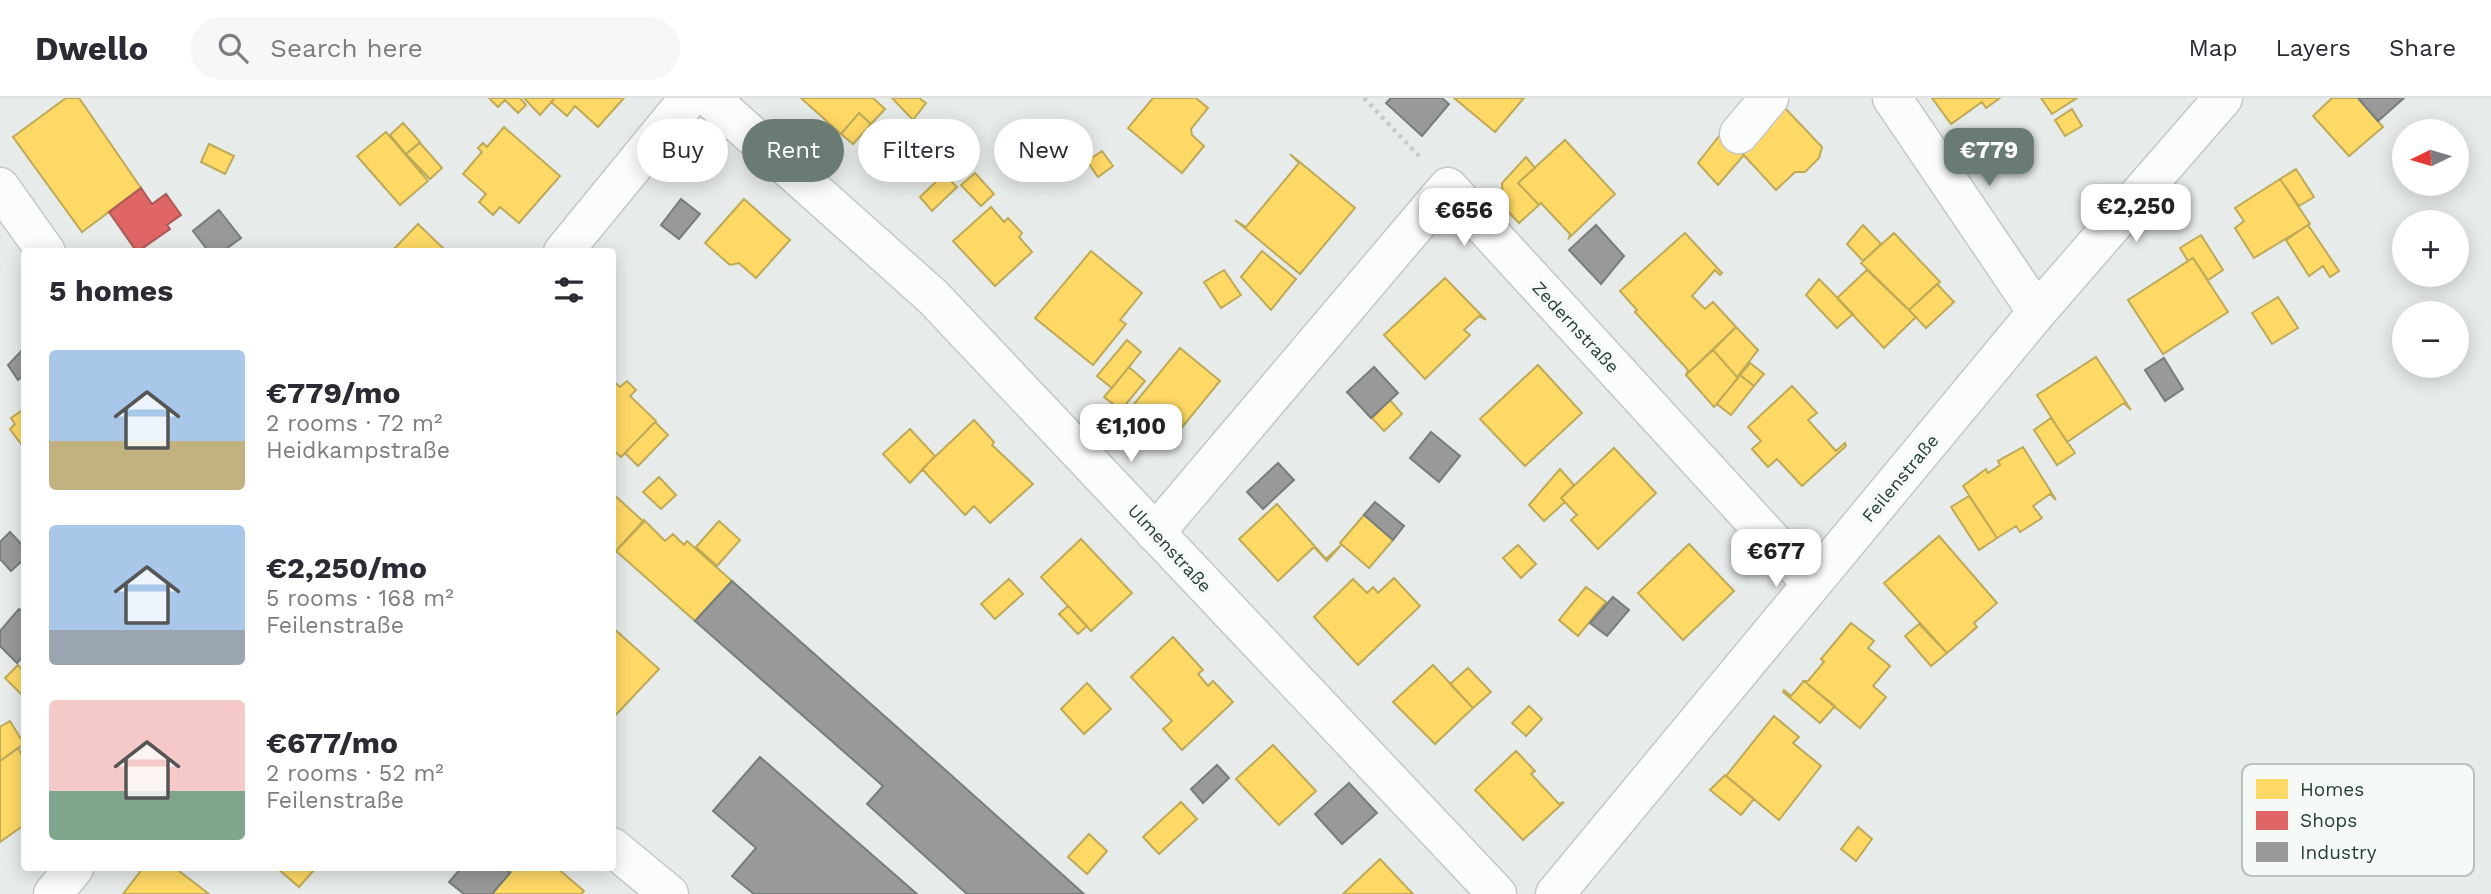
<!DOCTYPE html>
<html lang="en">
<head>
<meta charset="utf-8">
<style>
	body { margin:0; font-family:"Work Sans",sans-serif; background:#f7f7f7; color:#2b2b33; height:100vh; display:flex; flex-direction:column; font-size:26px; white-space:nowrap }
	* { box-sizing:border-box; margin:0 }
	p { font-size:23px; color:#7c7c81 }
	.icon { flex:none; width:38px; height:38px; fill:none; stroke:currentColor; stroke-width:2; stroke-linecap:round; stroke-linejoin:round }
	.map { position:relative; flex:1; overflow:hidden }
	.drawer { position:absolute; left:21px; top:150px; width:595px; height:623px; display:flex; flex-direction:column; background:#fff; border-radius:7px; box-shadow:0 4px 18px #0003 }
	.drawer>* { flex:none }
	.top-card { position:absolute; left:637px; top:21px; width:665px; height:63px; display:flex; gap:14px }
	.needle { width:46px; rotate:265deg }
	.buttons { position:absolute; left:2392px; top:21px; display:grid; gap:14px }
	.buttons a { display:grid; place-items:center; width:77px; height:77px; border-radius:50%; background:#fff; box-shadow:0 4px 18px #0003; font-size:35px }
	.price { position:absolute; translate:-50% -60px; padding:0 16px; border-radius:14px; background:#fff; color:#222; font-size:23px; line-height:46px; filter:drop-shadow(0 2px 4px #0008) }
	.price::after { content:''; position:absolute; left:50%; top:42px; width:21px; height:16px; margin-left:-10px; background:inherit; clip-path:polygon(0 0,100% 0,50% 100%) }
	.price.current { background:#6a7b73; color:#fff }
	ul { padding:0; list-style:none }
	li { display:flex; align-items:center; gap:21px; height:175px; padding:0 28px }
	li span { display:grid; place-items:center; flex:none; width:196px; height:140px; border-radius:7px; color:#555 }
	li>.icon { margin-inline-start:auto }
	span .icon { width:84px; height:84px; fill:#fffc; stroke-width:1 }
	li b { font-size:30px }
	h2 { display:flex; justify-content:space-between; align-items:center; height:84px; padding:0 28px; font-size:30px }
	.pill { padding:0 24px; border-radius:32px; background:#fff; box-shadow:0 4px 18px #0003; font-size:24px; line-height:63px }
	.pill.current { background:#6a7b73; color:#fff }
	header { display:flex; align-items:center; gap:42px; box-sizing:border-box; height:98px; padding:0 35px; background:#fff; border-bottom:2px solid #e1e1e2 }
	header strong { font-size:33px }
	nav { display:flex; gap:38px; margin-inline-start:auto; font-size:24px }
	.search { width:490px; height:63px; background:#f7f7f7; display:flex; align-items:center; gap:18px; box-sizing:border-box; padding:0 24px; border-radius:38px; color:#7c7c81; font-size:26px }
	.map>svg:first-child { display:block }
</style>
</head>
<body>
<header>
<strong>Dwello</strong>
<div class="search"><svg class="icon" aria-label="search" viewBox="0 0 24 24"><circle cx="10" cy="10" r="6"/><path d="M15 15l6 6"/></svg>Search here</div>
<nav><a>Map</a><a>Layers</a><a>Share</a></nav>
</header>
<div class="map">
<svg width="2491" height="796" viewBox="0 0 2491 796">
	<rect width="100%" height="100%" fill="#e7ebe9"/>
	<path fill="#ffd966" stroke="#beaa57" stroke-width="2" d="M66,0H79L141,90L82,134L13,39Z
		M489,0H520L526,7L518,15L505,2L498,9Z
		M524,0H555L540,17Z
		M555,0H624L598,29L575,8L567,18L551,4Z
		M801,0H873L885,11L871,26L859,15L841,36Z
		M892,0H919L926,5L913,22Z
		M1153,0H1196L1208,10L1191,31L1192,37L1204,48L1182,75L1128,30Z
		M1454,0H1524L1495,34Z
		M1932,0H2000L1986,10L1982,4L1951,26Z
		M2041,0H2077L2052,16Z
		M2332,0H2358L2383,29L2349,58L2313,18Z
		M1785,10L1822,49L1819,60L1805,74H1795L1776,92L1740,53Z
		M2072,11L2082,28L2065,38L2055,22Z
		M859,15L871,26L853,46L841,36Z
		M403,25L420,44L406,56L390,37Z
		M905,27L932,55L904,82L877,55Z
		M504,29L560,78L519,125L500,109L493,117L479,104L486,96L463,76L482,54L478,50L483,45L487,49Z
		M1723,33L1744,57L1718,87L1698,65Z
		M386,34L428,83L400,107L357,58Z
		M1565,42L1615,96L1569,140L1570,136L1541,105L1539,107L1518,85Z
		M420,45L442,70L430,81L406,56Z
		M209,46L234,58L225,76L201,64Z
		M1102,53L1113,68L1098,79L1087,63Z
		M1290,56L1355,110L1300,176L1235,122L1246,129L1299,65Z
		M1526,59L1535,70L1518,85L1539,107L1519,125L1503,108L1502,85Z
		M2296,71L2314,99L2299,108L2280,81Z
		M975,75L994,96L981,108L961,87Z
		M944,76L957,89L932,113L920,99Z
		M2280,81L2310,126L2254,160L2235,130L2244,123L2235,110Z
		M744,101L790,142L756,180L739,165L730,167L705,145Z
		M991,109L1004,124L1008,120L1022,135L1019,139L1032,154L995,188L953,143Z
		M418,126L447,154H391Z
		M1863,127L1881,146L1863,163L1847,146Z
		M2308,127L2339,173L2330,179L2323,168L2309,178L2286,142Z
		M1685,135L1722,175L1720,177L1715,172L1692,198L1705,211L1713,204L1736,229L1686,277L1688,272L1635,214L1637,212L1620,193Z
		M1894,135L1940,184L1909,212L1861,165Z
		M2201,137L2223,172L2208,182L2193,160L2188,163L2180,150Z
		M1091,153L1142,195L1120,222L1126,226L1093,267L1035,220Z
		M1262,153L1296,181L1271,212L1241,179Z
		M2193,160L2228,214L2163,256L2128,202Z
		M1224,172L1241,197L1221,210L1204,184Z
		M1867,172L1916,219L1884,250L1837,200Z
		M1445,180L1486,222L1479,218L1464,232L1470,237L1425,281L1384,237Z
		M1819,181L1853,216L1837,230L1806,197Z
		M1937,186L1954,204L1926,230L1909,212Z
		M2278,199L2298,230L2272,246L2252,215Z
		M1736,229L1758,252L1737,279L1713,252Z
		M1127,242L1141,254L1112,290L1097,278Z
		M1180,250L1220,283L1174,339L1134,306Z
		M1713,252L1738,280L1714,309L1686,277Z
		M2096,259L2131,312L2124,305L2067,344L2037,297Z
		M1750,265L1764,276L1754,288L1740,277Z
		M1538,267L1582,315L1525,368L1480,321Z
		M1129,269L1145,283L1121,312L1104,299Z
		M1740,277L1754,288L1731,317L1717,306Z
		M612,282L620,289L627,283L636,292L630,298L656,323L621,359L612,351Z
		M1792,288L1817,315L1808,322L1836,353L1845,345L1846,348L1802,388L1777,361L1768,369L1752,351L1761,343L1748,329Z
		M1390,302L1402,316L1384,333L1372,320Z
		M24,311V350L10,331L15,326L11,320Z
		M2051,320L2075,355L2057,367L2034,332Z
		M974,322L994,344L992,347L1033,386L990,425L974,408L965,417L922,371Z
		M655,324L668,337L638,368L625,355Z
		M910,331L935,358L910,385L883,356Z
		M2023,349L2056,402L2050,396L2033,408L2042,420L2020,434L2016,428L1997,440L1963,388L1986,371L1988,375L2000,367L1998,363Z
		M1614,350L1656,395L1598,451L1571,422L1577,417L1561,400Z
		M1560,371L1574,387L1561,400L1565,404L1544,423L1529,407Z
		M659,379L676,397L661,411L643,394Z
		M612,395L644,424L612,457Z
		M1969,398L1997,440L1979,452L1951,409Z
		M1277,406L1326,461L1342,446L1327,463L1314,449L1278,483L1239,441Z
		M1364,417L1393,442L1369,470L1340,445Z
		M644,422L665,443L673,436L684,447L687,443L732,483L695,523L616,453Z
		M719,423L740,442L717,468L696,449Z
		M1939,438L1997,505L1974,525L1977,529L1947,555L1884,485Z
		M1081,441L1132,495L1091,533L1041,479Z
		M1689,446L1734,493L1683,542L1638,495Z
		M1518,447L1536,466L1521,480L1503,460Z
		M1394,480L1420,508L1358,567L1314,519L1353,481L1367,495L1373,489L1378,495Z
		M1009,481L1023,496L995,521L981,506Z
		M1586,489L1606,504L1578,538L1559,522Z
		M1068,508L1087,528L1078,536L1059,516Z
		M1851,525L1874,543L1868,550L1890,568L1873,588L1886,599L1860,630L1804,583H1808L1824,564L1821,561Z
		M1919,526L1947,555L1931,568L1905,538Z
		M612,529L659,571L612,621Z
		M1173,539L1203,572L1198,576L1208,588L1213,583L1233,604L1182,652L1163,631L1172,623L1131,579Z
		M18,567L24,573V599L5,580Z
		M1433,567L1473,610L1435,646L1393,604Z
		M1468,570L1491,594L1473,610L1450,586Z
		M1804,583L1835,608L1820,625L1783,594L1784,592L1791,598Z
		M1087,585L1111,611L1084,636L1061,611Z
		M1529,608L1542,621L1526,638L1512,625Z
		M1774,618L1799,639L1793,645L1821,668L1779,722L1726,678Z
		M10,623L24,646L0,663V629Z
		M1273,647L1316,693L1279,727L1236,681Z
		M18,650L24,660V727L0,744V663Z
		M1516,653L1535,673L1531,676L1559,706L1564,704L1523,742L1475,692Z
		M1725,677L1754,701L1741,717L1710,692Z
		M1181,704L1197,721L1159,756L1143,739Z
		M1858,729L1872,741L1856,763L1841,751Z
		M1089,736L1107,753L1087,776L1068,759Z
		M1380,761L1413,796H1343Z
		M143,770H175L209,796H123Z
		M277,770H311L314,772L299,789Z
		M514,770H557L584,793L581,796H492Z"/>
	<path fill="#e06666" stroke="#a85a57" stroke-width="2" d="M141,90L152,106L166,96L181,117L167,127L170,131L137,154L109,114Z"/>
	<path fill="#999" stroke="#767e7b" stroke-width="2" d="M1391,0H1442L1449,6L1422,38L1386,5Z
		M2358,0H2404L2378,23Z
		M681,101L700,116L679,141L661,127Z
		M219,112L241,140L222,154H209L193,133Z
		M1596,127L1624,158L1601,186L1569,152Z
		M24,250V277L18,282L8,267Z
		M2164,260L2183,291L2165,303L2145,272Z
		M1374,269L1398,295L1371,320L1347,294Z
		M1431,334L1460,358L1439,384L1410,360Z
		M1278,365L1294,382L1263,411L1247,394Z
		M1375,404L1404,428L1393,442L1364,417Z
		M10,434L24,449V461L11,473L0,461V444Z
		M732,483L942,669L1084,796H967L867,706L883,688L695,523Z
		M1613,499L1629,512L1607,538L1590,525Z
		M19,511L24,515V557L17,565L0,548V533Z
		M760,659L917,796H754L732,778L756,750L713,713Z
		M1217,667L1229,680L1203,705L1191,691Z
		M1349,685L1377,715L1342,746L1315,716Z
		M461,770H505L510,775L492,796H464L449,784Z"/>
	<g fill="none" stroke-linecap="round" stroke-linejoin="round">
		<defs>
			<path id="minor" d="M710,0L933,199L1497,796
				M1892,0L2037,214
				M1739,36L1769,0
				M0,89L46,154
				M563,154L689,0
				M1155,435L1448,89L1812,486
				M612,749L669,796
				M53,796L74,770
				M1555,796L2037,214L2223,0"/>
		</defs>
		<use href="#minor" stroke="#c4c8c6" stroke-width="41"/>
		<path stroke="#c2cbc6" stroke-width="4.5" stroke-dasharray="3.5 5" stroke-linecap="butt" d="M1364,0L1421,60"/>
		<use href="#minor" stroke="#fbfcfc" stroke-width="38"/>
	</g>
	<g text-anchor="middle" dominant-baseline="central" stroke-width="7" stroke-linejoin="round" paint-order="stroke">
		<g font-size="18" fill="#263e34" stroke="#f5faf7">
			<text transform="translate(1576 229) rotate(47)">Zedernstraße</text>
			<text transform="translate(1900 380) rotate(-50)">Feilenstraße</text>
			<text transform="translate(1170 450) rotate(47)">Ulmenstraße</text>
		</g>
	</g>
	<rect x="2242" y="666" width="232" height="112" rx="10" fill="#f5faf7" stroke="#b7c2bc" stroke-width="2"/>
	<rect x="2256" y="681" width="32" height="20" fill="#ffd966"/>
	<rect x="2256" y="713" width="32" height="19" fill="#e06666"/>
	<rect x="2256" y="744" width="32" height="20" fill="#999"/>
	<g font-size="19" fill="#263e34">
		<text x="2300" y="698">Homes</text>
		<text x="2300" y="729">Shops</text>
		<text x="2300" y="761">Industry</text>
	</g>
</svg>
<div class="buttons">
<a><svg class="needle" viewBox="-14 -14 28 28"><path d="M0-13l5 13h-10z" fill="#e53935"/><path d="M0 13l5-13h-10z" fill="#7c7c81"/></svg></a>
<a>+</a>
<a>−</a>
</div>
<b class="price current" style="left:1989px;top:90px">€779</b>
<b class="price" style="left:2136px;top:146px">€2,250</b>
<b class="price" style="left:1464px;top:150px">€656</b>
<b class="price" style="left:1131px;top:366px">€1,100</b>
<b class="price" style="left:1776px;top:491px">€677</b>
<div class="top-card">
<a class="pill">Buy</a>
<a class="pill current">Rent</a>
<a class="pill">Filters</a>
<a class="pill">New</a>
</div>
<section class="drawer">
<h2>5 homes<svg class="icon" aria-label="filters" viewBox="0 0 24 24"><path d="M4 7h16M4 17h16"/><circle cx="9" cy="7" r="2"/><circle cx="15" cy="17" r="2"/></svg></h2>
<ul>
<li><span style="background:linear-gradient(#a9c7e8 65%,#c2b280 0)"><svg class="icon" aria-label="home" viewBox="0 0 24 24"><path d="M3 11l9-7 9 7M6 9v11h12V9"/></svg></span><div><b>€779/mo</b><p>2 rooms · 72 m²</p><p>Heidkampstraße</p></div></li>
<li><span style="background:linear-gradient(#a9c7e8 75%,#9aa5b1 0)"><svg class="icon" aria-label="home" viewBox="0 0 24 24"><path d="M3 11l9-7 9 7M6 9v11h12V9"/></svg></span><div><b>€2,250/mo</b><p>5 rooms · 168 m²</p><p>Feilenstraße</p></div></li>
<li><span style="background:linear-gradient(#f6c9c9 65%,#7fa58c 0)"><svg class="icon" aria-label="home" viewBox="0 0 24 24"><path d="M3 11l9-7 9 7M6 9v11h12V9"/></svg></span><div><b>€677/mo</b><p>2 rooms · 52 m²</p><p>Feilenstraße</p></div></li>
</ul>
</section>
</div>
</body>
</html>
